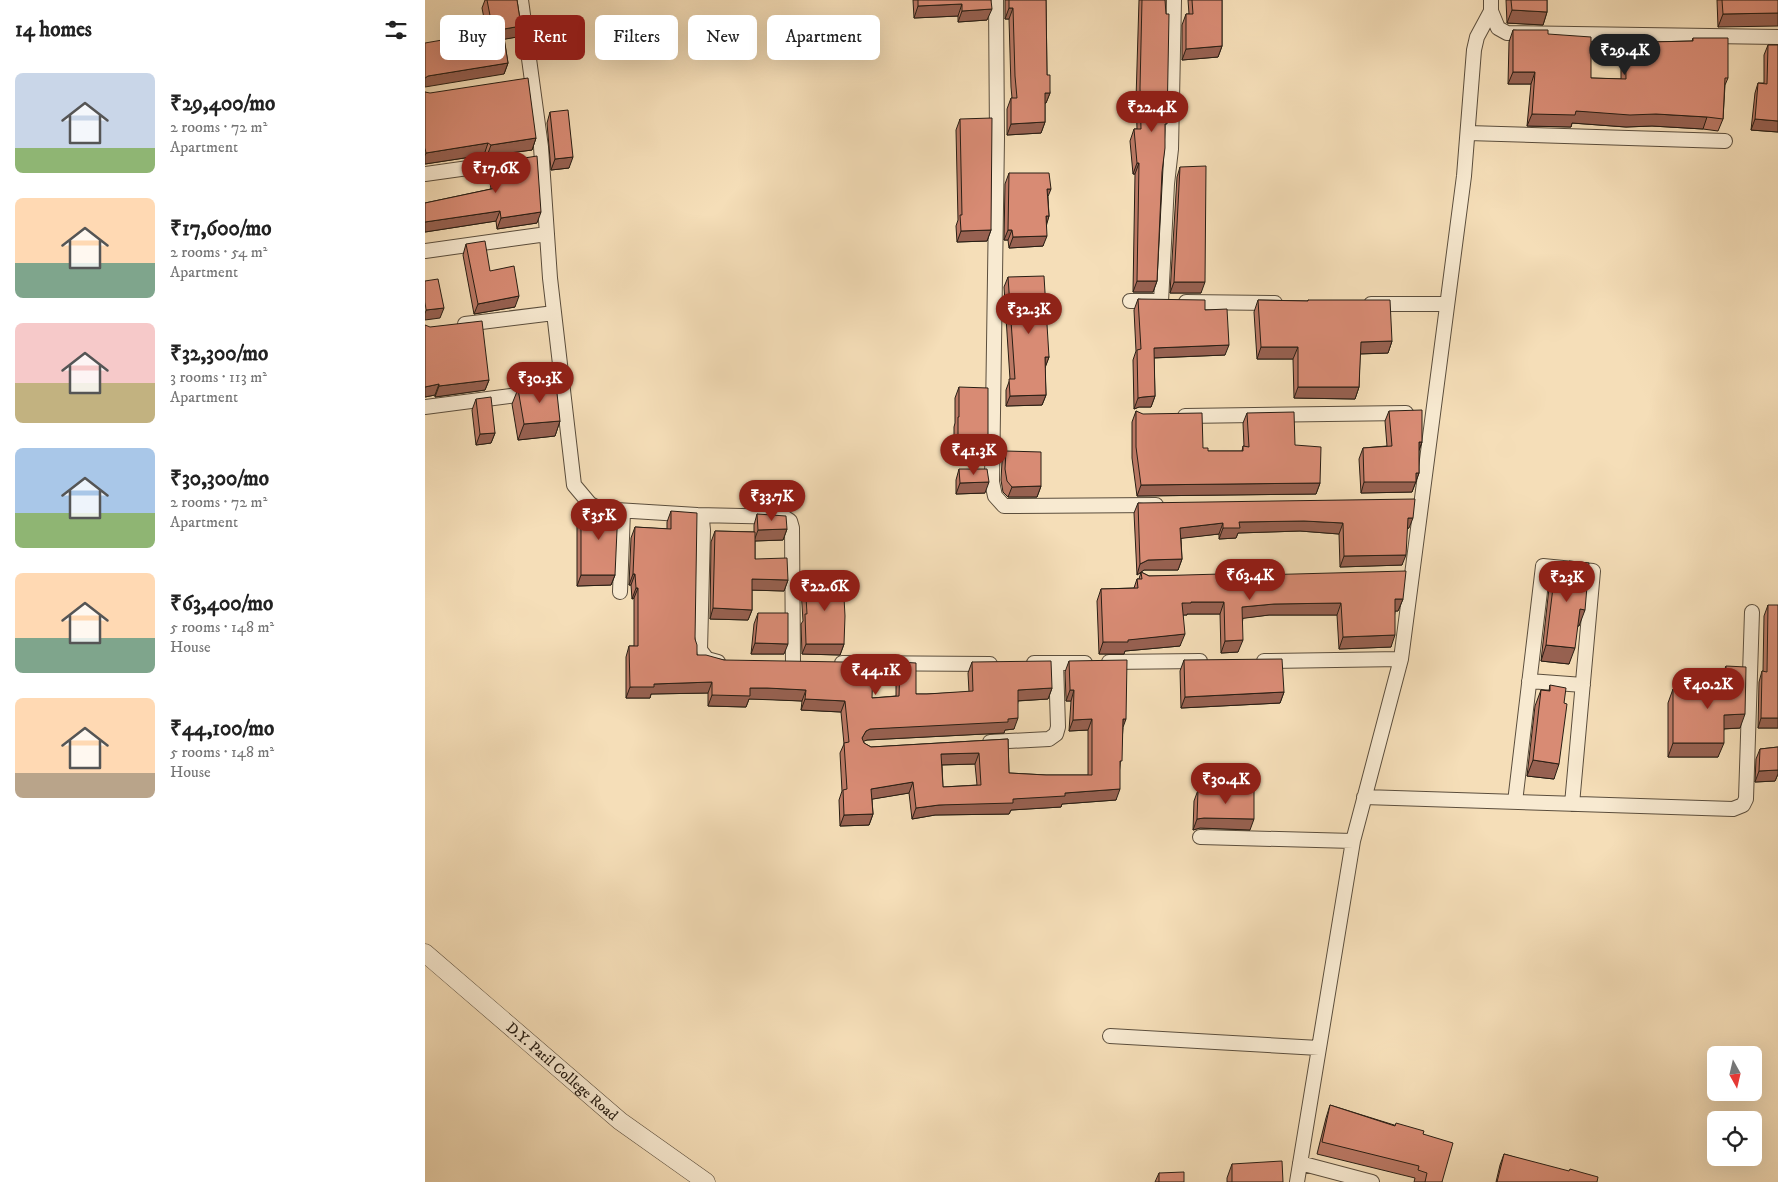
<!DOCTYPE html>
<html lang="en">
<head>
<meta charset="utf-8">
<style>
	body { margin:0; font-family:"IM FELL DW Pica",serif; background:#f6f6f6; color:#222; height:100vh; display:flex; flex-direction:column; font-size:19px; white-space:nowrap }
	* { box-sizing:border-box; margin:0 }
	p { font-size:16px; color:#767676 }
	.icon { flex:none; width:28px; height:28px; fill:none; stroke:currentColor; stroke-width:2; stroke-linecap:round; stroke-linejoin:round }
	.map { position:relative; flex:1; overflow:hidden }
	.drawer { display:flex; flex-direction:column; background:#fff; width:425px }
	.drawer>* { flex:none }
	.guide { position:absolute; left:15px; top:15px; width:475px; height:45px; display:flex; gap:10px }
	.needle { width:32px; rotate:172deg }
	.buttons { position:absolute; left:1282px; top:1046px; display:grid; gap:10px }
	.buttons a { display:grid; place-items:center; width:55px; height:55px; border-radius:8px; background:#fff; box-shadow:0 5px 20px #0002; font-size:25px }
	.price { position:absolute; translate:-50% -42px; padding:0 11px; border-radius:18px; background:#8f2418; color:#fff; font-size:16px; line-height:32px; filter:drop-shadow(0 1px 2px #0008) }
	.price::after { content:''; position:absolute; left:50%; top:30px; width:15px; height:11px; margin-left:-8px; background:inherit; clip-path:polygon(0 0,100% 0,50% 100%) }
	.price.on { background:#222; color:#fff }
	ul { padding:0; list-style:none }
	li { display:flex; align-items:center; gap:15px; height:125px; padding:0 15px }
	li span { display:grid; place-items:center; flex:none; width:140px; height:100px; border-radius:8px; color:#555 }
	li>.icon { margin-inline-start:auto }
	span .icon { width:60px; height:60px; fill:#fffc; stroke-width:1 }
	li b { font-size:21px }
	h2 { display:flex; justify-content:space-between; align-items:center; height:60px; padding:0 15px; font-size:21px }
	.pill { padding:0 18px; border-radius:8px; background:#fff; box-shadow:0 5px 20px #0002; font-size:18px; line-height:45px }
	.pill.on { background:#8f2418; color:#fff }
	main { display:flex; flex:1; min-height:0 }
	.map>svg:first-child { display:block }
</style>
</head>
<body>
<main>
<section class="drawer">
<h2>14 homes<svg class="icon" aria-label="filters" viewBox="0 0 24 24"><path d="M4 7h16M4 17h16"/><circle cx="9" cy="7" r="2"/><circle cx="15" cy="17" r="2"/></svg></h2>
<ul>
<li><span style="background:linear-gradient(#c9d6e8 75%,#8fb573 0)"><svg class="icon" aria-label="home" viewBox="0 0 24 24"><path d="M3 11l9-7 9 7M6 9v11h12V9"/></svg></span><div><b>₹29,400/mo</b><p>2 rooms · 72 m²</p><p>Apartment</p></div></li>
<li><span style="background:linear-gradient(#ffd9b3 65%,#7fa58c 0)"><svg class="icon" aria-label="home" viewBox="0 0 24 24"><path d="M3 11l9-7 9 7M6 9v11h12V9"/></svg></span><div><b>₹17,600/mo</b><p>2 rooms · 54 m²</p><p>Apartment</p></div></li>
<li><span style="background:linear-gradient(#f6c9c9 60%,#c2b280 0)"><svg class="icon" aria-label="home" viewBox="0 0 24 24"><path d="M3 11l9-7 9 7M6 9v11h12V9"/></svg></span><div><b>₹32,300/mo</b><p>3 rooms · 113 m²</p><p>Apartment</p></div></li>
<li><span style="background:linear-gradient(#a9c7e8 65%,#8fb573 0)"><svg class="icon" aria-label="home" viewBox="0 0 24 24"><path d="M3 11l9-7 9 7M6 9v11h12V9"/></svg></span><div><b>₹30,300/mo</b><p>2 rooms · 72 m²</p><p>Apartment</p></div></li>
<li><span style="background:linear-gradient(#ffd9b3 65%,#7fa58c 0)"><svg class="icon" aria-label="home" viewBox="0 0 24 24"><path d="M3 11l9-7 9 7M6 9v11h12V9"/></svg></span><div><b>₹63,400/mo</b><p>5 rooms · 148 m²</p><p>House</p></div></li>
<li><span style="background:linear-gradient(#ffd9b3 75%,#b9a48a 0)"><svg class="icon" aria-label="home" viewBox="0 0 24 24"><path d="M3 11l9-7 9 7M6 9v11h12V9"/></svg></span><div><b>₹44,100/mo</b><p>5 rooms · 148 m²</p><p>House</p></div></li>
</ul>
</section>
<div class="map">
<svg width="1353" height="1182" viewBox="0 0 1353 1182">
	<rect width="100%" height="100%" fill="#f5deb8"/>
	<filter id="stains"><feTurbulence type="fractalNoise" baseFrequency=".004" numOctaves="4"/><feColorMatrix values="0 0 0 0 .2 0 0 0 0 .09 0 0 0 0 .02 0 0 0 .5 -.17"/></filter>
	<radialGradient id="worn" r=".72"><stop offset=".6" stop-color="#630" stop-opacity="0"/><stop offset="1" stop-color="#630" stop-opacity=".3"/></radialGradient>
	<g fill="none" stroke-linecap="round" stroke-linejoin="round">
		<defs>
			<path id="minor" d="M96,0L116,147L125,278L149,485L165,504L175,509L272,515L277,520L278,530L275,650L282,659L293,662
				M571,0L572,138L567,482L570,496L579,506L731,505
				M1066,11L1073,28L1082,33L1353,37
				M1043,133L1300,141
				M0,174L86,162
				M0,251L122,234
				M705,301H730
				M736,302L742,184L746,149L749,0
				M761,302L850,303
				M946,304H1022
				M40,324L129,313
				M0,407L108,393
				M760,416L981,413
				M272,515L359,517L365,521L367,528L368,663
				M195,592L198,511
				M839,661L976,659
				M684,662L775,661
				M417,663L565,664
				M609,663H660
				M1104,681L1158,685
				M565,742L624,739L631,734L633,727L631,663
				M939,797L1308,809L1318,805L1321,799L1327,612
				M1090,802L1118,566L1168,571L1147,804
				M775,837L928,841
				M685,1036L894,1048
				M875,1163L947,1182
				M872,1182L928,841L976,659L1039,176L1049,50L1052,37L1066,11V0"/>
			<g id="tertiary">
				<path id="s1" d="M0,953L195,1121L281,1182"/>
			</g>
		</defs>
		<use href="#minor" stroke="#5b4e3d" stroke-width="16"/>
		<use href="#tertiary" stroke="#5b4e3d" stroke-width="19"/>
		<use href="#minor" stroke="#f8ead1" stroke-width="14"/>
		<use href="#tertiary" stroke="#f8ead1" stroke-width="18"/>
	</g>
	<path fill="#ba7864" stroke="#281e14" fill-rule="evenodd" d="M60,0H92L96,26L92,37L79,39L83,63L79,74L23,42L56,38L57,35L62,34L57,8Z
		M488,0H566L562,20L533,22V16L489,18Z
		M580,0H621L622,75L625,93L621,103H620V122L616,133L582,135V109L586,98H587L586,87L584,19H580Z
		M714,0H740V130L732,281L728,292H708L710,174H708L705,141L709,129H712L711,99Z
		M763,0H797V46L793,57L757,60V25L761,14H764Z
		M1081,0H1122V12L1118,25L1082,23Z
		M1292,0H1353L1293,27Z
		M1088,30L1123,34L1166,78L1196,79V48L1200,36L1225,42L1267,41L1268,38L1303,78L1300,85L1298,119L1293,131L1278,129L1227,126L1201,127L1147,123L1146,127L1102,126L1106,84H1083L1084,42Z
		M1343,45H1353V132L1326,130L1330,93L1333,83H1339V55Z
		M0,92L111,138L107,150L62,156L59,155L0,164Z
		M125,112L144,168L126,170L122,123Z
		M535,119L566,230L562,241L532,242L531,226L533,220L531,130Z
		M68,163L112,223L72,229L71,221L0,232V203L66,189L64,174Z
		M755,167L776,293H745L752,177Z
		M584,173L623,197L624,216L621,224L618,246L584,248L583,240H579L580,184Z
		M41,244L65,271L90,307L49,314L38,255Z
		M583,277L624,357L620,367L621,395L617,405L581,406V390L585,379L579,287Z
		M713,299L780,310L800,355L729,358L730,396L726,407H714L709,409L708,360L711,351L709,310Z
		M833,300L883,301V300L967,341L963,353L935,354L934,387L930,399L869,398L868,359H832L829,312Z
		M0,325L64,380L60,390L10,397V395L0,397Z
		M534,387L559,446H529V427L530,423V398Z
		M93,389L135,421L130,436L93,440L87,404Z
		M51,399L70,433L66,443L51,445L47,410Z
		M711,411L783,451H817L818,446H819L818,423L822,413L870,445L895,483L891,494L712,496L707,458V422Z
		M964,411L997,442L994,451V473L987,492L936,493L934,459L938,448L962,446L960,421Z
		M581,451L616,486L612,497H583L578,492L576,480L577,462Z
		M534,469L560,493L531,494V480Z
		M713,503L984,528H982L977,565L915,567L914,534L875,531L813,533L811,538L794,539V534L756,538L757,559L753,570H719L712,575L709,513Z
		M156,508L190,575L186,585L152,586V519Z
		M246,511L270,639L272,655L299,660L447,698L471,696V673L475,662L491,694H502L544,692L543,673L547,662L627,688L623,699L593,701L589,729L580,730L579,733L442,740L438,741L439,743L446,747L583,739L584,773L621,775H663V730L644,731L646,701H641V698L640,672L644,661L698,728L695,766L691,800L637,804L636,807L586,810L584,814L510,815L487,819L484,793L447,799L448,814L444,825L415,826L414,800L417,791L415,753L419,744L416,712L376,710L377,701L338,699H324L321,707L283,706V693L226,694L225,698H201V657L204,646H209V598L207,599L206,585H204L206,538L210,527L242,529V522ZM550,764L552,785L518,787L517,765Z
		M332,514L362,529L358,540L330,541V559L363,580L359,591L327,590V610L323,620L285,619L286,542L290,531L329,532V525Z
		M1144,561L1154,626H1152L1144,664L1116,661L1125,579L1131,563L1143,564Z
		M716,572L724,576H796L978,599L973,611H970L966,647L914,649L912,615H844L818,618L813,652L796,653L795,614H762V615H758L755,646L700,651L699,654H674L672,601L676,589L709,588L712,579H714Z
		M380,579L419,644L415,655L377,654L376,624L378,621L376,589Z
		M1343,605L1353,728H1333L1334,682L1337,671H1338L1339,616Z
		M333,613L359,654H326L329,624Z
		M759,660L859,692L855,703L756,708L755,671Z
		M1301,666L1315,728L1299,729L1293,757H1243V703L1248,689L1296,691L1295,680Z
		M1125,685L1129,779L1102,776L1110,706L1116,690L1124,691Z
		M1353,747V774L1350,781L1330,782L1331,759L1335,749Z
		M773,790L825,830L775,828L768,830L769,801Z
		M905,1105L998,1134L1017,1182H989L990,1178L892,1154L901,1118Z
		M1079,1154L1172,1182H1071L1075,1165Z
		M807,1164L858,1182H802V1178Z
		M734,1173L759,1182H730Z"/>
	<path fill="#976151" stroke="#281e14" d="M537,4L533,16L489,18L493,6Z
		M584,8H588L584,19H580Z
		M567,9L562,20L533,22L537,11Z
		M1087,10L1122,12L1118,25L1082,23Z
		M1353,13V26L1293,27L1298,14Z
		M96,26L92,37L64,42L68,31Z
		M797,46L793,57L757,60L761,49Z
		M83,63L79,74L0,87V78L3,76Z
		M1088,72H1110L1106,84H1083Z
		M620,93H625L621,103H617Z
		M1151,111L1231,114L1282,117L1278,129L1227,126L1201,127L1147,123L1146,127L1102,126L1107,114Z
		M1330,119L1353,121V132L1326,130Z
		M620,122L616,133L582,135L586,124Z
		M111,138L107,150L62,156L66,145Z
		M63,143L59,155L0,164V156L1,153Z
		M148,157L144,168L126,170L130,159Z
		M712,163H714L710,174H708Z
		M622,189H626L622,199Z
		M75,211L71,221L0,232V222Z
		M116,212L112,223L72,229L76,218Z
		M621,216H624L621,227Z
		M566,230L562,241L532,242L536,231Z
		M583,230H587L583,240H579Z
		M622,236L618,246L584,248L588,237Z
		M712,281H732L728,292H708Z
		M749,282H780L776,293H745Z
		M94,296L90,307L49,314L53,304Z
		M19,308L15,318L0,320V314L1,310Z
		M967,341L963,353L931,354L936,342Z
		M804,345L800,355L725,358L729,348Z
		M836,347H873L868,359H832Z
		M620,357H624L620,368Z
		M64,380L60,390L10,397L14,386Z
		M14,384L10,395L0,397V387Z
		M873,387H934L930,399L869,398Z
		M621,395L617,405L581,406L585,396Z
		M730,396L726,407H714L709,409L713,398L718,397Z
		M135,421L130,436L93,440L99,424Z
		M70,433L66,443L51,445L55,434Z
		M533,435H563L559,446H529Z
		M994,442H997L993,452Z
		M991,473H994L987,492L936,493L939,482Z
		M564,482L560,493L531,494L535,483Z
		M895,483L891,494L712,496L716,485Z
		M616,486L612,497H583L587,487Z
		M983,518H988L984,528H979Z
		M879,521L918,523L914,534L875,531L813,533L811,538L794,539L798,528L814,522Z
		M798,523L794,534L751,539L755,528Z
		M362,529L358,540L329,541L333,530Z
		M981,555L977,565L915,567L919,556Z
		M757,559L753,570H719L712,575L715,564L723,560Z
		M208,574H210L206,585H204Z
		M156,575H190L186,585L152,586Z
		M327,579L363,580L359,591L323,590Z
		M211,588H213L209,598L207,599Z
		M970,599H978L973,611H965Z
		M766,602H799L795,614H762V615H752L757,603Z
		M916,603L912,615H844L813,619L817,607L849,604Z
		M288,608L327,610L323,620L285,619Z
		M1155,609L1160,610L1154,626L1149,625Z
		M760,634L755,646L700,651L699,654H674L678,642Z
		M970,635L966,647L914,649L918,637Z
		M818,640L813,652L796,653L800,641Z
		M330,643L363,644L359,654H326Z
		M381,644H419L415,655L377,654Z
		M1121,645L1150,648L1144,664L1116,661Z
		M287,682L283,693L226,694L225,698H201L205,687L229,684Z
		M325,688H342L381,690L377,701L324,699L321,707L283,706L287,695Z
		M627,688L623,699L589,701L593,690Z
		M645,690H649L646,701H641Z
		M859,692L855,703L756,708L760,697Z
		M380,699L420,701L416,712L376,710Z
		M1320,714L1315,728L1294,729L1299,715Z
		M593,718L589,729L580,730L579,733L442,740L437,742V738L441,731L445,729Z
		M1336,718H1353V728H1333Z
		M667,719L663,730L644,731L648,720Z
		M698,719H701L697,730Z
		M1248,743H1299L1293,757H1243Z
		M554,753L550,764L512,765L516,754Z
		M1108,760L1134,764L1129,779L1102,776Z
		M1353,770V774L1350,781L1330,782L1334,771Z
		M488,782L484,793L442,800L446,789Z
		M695,789L691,800L637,804L636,807L586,810L584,814L510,815L487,819L491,808L514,805L588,799L640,793Z
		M448,814L444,825L415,826L419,815Z
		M779,818L829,819L825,830L775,828L768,830L772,819Z"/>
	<path fill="#d88b74" stroke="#281e14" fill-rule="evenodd" d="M62,0H92L96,26L68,31Z
		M493,0H566L567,9L537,11V4L493,6Z
		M584,0H621L622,75H625V93H620V122L586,124V98H592L590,76L588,8H584Z
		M717,0H740L741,14H744L742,124H740V148L737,172L732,281H712L714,163H712L709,129H716L715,88Z
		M767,0H797V46L761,49V14H768Z
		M1086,0H1122V12L1087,10Z
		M1297,0H1353V13L1298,14Z
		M1088,30H1123V34L1166,37V78L1201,79L1200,36H1224L1225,42L1268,41V38H1303V78H1300L1298,119L1282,117L1231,114L1205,115L1151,111L1150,115L1107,114L1110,72H1088Z
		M78,31L83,63L3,76L0,78V43L23,39V42L57,38V35Z
		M1343,45H1353V121L1330,119L1333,83L1342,84Z
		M103,78L111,138L66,145L63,143L1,153L0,148V92L5,93Z
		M143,110L148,157L130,159L125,112Z
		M567,118L566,230L536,231L535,215H537L535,119Z
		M112,156L116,212L76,218L75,211L0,222V203L71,188L68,163Z
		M781,166L780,282H749L755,167Z
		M584,173H624L626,189H622L624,216H621L622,236L588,237L587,230H583Z
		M60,241L65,271L89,266L94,296L53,304L41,244Z
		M619,276L624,357H620L621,395L585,396L584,379H590L583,277Z
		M13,279L19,308L1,310L0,302V281Z
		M713,299L780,300V310L802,309L804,345L729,348L730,396L718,397L713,398L712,350L716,349Z
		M833,300L883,301V300H965L967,341L936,342L934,387H873V347H836Z
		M57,321L64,380L14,386V384L0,387V325L5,327Z
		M131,384L135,421L99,424L93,389Z
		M534,387L563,388V435H533V417H534Z
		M66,397L70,433L55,434L51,399Z
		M997,410V442H994V473H991V482H939L938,448L967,446L964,411Z
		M711,411L718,414L777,413L778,448H783V451H818V446L824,447L822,413L869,412L870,445L896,447L895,483L716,485L711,447Z
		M581,451L616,452V486L587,487L582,481L580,469Z
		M534,469H562L564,482L535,483Z
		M990,499L988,518H983L981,555L919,556L918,523L879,521L814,522L815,528H798V523L755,528L757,559L723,560L715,564L713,503Z
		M156,508H193L190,575H156Z
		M246,511L272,513L270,639L272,645V655H281L299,660L419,662L448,666L447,698L474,696L475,662L491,663V694H502L548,691L547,662L626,661L627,688L593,690V718L583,719V722L445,729L441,731L437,738L439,743L446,747L583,739L584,773L621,775H667V719L648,720L649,690H645V688L644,661L702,660L701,719H698L697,761H695V789L640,793V796L588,799V803L514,805L491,808L488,782L446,789L448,814L419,815L418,790L422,789L419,743L424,742L420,701L380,699L381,690L342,688H325V696L287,695V682L229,684V687H205L204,646H213V588H211L210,574H208L210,527L246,529ZM554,753L556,785L518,787L516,754Z
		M332,514L361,516L362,529L333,530Z
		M290,531L330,532V559L362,558L363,580L327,579V610L288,608Z
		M1144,561L1164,563L1160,610L1155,609L1150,648L1121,645L1131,563L1144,565Z
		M981,571L978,599H970V635L918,637L916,603L849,604L817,607L818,640L800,641L799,602H766V603H757L760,634L703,640V642H678L676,589L713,588L712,579H717L716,572L724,576L796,574V576Z
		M380,579H418L420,616L419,644H381L380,614H382Z
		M1343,605H1353V718H1336L1337,671L1342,672Z
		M333,613H363V644L330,643Z
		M857,659L859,692L760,697L759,660Z
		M1301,666L1321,667L1320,714L1299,715V743H1248V689L1301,691Z
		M1125,685L1141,688L1139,703L1142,704L1134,764L1108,760L1116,690L1125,691Z
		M1353,747V770L1334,771L1335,749Z
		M773,790L829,791V819L779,818L772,819Z
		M905,1105L970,1126L971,1123L999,1131L998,1134L1028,1143L1017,1182H1000L1002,1173L993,1170L994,1166L897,1142Z
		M1079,1154L1144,1171L1145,1169L1155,1172L1173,1177L1172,1182H1072Z
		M857,1161L858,1182H807V1164Z
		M759,1172V1182H734V1173Z"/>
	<g text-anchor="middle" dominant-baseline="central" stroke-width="5" stroke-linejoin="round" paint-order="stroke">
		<g font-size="15" fill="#281e14" stroke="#f8ead1">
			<text stroke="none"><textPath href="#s1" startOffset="181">D.Y. Patil College Road</textPath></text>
		</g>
	</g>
	<rect width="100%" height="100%" filter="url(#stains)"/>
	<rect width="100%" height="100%" fill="url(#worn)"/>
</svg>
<div class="buttons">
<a><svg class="needle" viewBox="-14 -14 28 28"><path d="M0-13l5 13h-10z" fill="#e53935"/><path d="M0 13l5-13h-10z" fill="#767676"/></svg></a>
<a><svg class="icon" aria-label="locate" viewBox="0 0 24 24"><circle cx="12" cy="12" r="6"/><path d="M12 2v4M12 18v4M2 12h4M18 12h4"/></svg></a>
</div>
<b class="price on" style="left:1200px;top:76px">₹29.4K</b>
<b class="price" style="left:727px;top:133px">₹22.4K</b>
<b class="price" style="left:71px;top:194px">₹17.6K</b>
<b class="price" style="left:604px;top:335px">₹32.3K</b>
<b class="price" style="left:115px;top:404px">₹30.3K</b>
<b class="price" style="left:549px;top:476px">₹41.3K</b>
<b class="price" style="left:347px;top:522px">₹33.7K</b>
<b class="price" style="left:174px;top:541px">₹35K</b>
<b class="price" style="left:825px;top:601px">₹63.4K</b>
<b class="price" style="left:1142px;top:603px">₹23K</b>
<b class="price" style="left:400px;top:612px">₹22.6K</b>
<b class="price" style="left:451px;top:696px">₹44.1K</b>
<b class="price" style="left:1283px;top:710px">₹40.2K</b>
<b class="price" style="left:801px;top:805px">₹30.4K</b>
<div class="guide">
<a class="pill">Buy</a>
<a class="pill on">Rent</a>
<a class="pill">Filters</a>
<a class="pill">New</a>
<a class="pill">Apartment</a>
</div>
</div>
</main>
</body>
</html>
